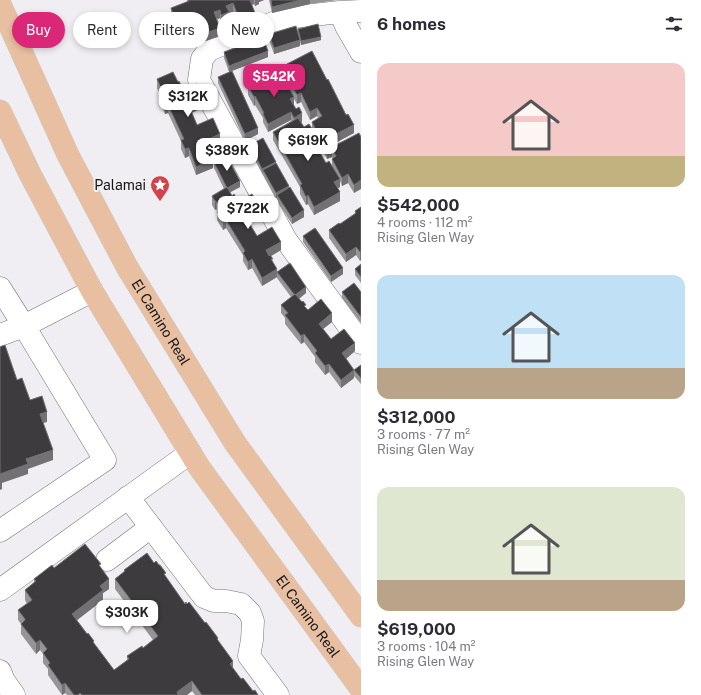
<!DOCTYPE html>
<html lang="en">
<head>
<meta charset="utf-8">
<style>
	body { margin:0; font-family:"Public Sans",sans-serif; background:#f7f7f7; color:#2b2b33; height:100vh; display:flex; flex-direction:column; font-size:15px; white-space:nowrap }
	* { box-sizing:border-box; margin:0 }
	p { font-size:13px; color:#7c7c81 }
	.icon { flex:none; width:22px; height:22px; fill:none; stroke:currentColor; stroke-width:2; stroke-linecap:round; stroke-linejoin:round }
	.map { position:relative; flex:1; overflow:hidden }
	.drawer { display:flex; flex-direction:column; background:#fff; width:340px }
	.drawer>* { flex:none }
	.guide { position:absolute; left:12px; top:12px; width:289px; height:36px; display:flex; gap:8px }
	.price { position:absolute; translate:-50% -34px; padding:0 9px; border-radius:8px; background:#fff; color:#222; font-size:13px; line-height:26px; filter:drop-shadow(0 1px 2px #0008) }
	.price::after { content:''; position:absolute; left:50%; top:24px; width:12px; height:9px; margin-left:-6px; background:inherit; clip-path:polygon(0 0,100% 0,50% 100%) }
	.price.selected { background:#db2777; color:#fff }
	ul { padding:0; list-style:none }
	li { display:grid; align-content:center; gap:8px; height:212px; padding:0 16px }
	li span { display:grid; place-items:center; height:124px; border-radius:12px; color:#555 }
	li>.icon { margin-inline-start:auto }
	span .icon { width:72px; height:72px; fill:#fffc; stroke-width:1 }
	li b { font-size:17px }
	h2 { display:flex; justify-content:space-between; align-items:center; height:48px; padding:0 16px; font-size:17px }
	.pill { padding:0 14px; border-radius:18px; background:#fff; box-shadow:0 2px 6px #0003; font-size:14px; line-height:36px }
	.pill.selected { background:#db2777; color:#fff }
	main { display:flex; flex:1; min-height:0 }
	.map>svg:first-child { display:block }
</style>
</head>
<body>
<main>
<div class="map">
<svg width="361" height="695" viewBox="0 0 361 695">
	<rect width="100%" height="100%" fill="#f0eef3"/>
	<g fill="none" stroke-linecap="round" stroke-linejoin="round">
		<defs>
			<path id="minor" d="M361,11L340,12L285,18L209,50L202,59L199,80L286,240L361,343
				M340,12L346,26L361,52
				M0,288L24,326L92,291
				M0,335L24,326L105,460L0,531
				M128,497L204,597L214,601H226L241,604L250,613L253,621L252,640L249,656L278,695
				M107,560L151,527
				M0,590L190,453
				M0,671L4,681L14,695"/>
			<g id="major">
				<path id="s1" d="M0,4L68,155L127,267L235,443L361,616"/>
				<path id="s2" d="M0,111L30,174L92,291L199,467L361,689"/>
			</g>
		</defs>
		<use href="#minor" stroke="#747276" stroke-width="23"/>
		<use href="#major" stroke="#ccc" stroke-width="23"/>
		<use href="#minor" stroke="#fff" stroke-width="22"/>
		<use href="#major" stroke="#e8bfa1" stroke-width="22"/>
	</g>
	<path fill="#979498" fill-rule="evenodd" d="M187,0H264L259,2V4L255,6L254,4L251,5L255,22L239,28L233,12L229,13V21L221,23L220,18L216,19L220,36L203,42L197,26L193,28V30L189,32L188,30L177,34L171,16V8L187,2Z
		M269,0H338L310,4L272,13Z
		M298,29L321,40L301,45L300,42V46L274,54L269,40V34L298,32Z
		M224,52L268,57L232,71L258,134L245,141L218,83V77L229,72L224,58Z
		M287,64L354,133L334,143L336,145L359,133L354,193L348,183L342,186L340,181V187L338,188L340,201L314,215L308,204L306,205L300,194V187L273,140V132L291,121V120L268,132L263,122V118L255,105L254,106L248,95V86L279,82L287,84V77L289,76L287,73ZM294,99L297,104L301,102L310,120L317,116L318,118L312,122V129L304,127L301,122H302L294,105ZM315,136L317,140L323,137L326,143L324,144V153L327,159L332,157L333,159H332V166L326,163L311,144L315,142Z
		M157,79L178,82L183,90L204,107L192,113L197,125L220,142L209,147L213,168L196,175L189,156L185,158L181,149V141L168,113L165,114L161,105V97L157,88Z
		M250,145L276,163L304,217L292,224L277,201V199H276L250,151Z
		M214,162L240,187L230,192L237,203L261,217L250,224L257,236L281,250L271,256L277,277L262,286L252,268L248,270L243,261V255L226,228L223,230L217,220L218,212L216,209L215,210L212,205V196L224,189L214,168Z
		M361,207L360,261L356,255L346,262L329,238V230L340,224L355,214V211Z
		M303,236L343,274L331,282L303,242Z
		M361,264V283L355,275V269Z
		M277,272L306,293L299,299L308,310L332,322L323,329L331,339L355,351L346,359L354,378L341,388L329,372L325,375L315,362V357L304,342L301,344L285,324V318L281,313V305L291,297L277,278Z
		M342,292H361V323L342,298Z
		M361,365V384L354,376V370Z
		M154,563L166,577L185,604L218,641L233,668L241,679L253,691L258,695H195L192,691L187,695H67L65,693L62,695L48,675V669L43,663V654L40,650L36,654L21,634V624L18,620V610L27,604L25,600V590L34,583V579L101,568L109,589L103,593V600L77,620L114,670L127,660V656L143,648L153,640L115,589V579L124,572V570Z"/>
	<path fill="#737174" d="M249,0H254V4L249,6Z
		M255,0H264L259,2V4L255,6Z
		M301,0H310V4L272,13V7Z
		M233,3V12L229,13V21L221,23V15L226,6Z
		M220,10V18L214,20V12Z
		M255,13V22L239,28V19Z
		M197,18V26L193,28V30L189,32V24L192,20Z
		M188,22V30L177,34V26Z
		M220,28V36L203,42V34Z
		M321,37V40L301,45V41Z
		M300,40V46L274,54V48Z
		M268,51V57L229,72V66Z
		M301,93V102L297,104V95Z
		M255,96V105L254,106V97Z
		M294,97V105L290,107V99Z
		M204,99V107L189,114V106Z
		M168,105V113L165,114V106Z
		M317,108V116L310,120V112Z
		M291,112V120L268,132V124Z
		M302,113V122L294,126V118Z
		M354,125V133L328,147V138Z
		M258,128V134L245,141V134Z
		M323,129V137L317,140V132Z
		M220,134V142L204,149V141Z
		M315,134V142L304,148V140Z
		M189,148V156L185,158V149Z
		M332,148V157L327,159V151Z
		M213,160V168L196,175V167Z
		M276,162V168L263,170L262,175V169Z
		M348,174V183L342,186V178Z
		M340,179V187L334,190V182Z
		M361,180V189L354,193V185Z
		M240,181V187L227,194V188Z
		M289,186V192L277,195V199H276V193Z
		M340,192V201L314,215V207Z
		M308,195V204L306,205V197Z
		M215,201H216V209L215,210Z
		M261,209V217L246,226V218Z
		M304,210V217L292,224V218Z
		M226,220V228L223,230V221Z
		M281,242V250L266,259V250Z
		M356,247V255L346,262V254Z
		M361,251V260L360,261V252Z
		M252,259V268L248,270V262Z
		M343,268V274L331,282V276Z
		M277,269V277L262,286V278Z
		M306,287V293L294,302V295Z
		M332,313V322L319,332V324Z
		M304,334V342L301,344V336Z
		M355,343V351L342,362V353Z
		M329,364V372L325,375V366Z
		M354,370V378L341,388V380Z
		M47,412V422L40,424V414Z
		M53,450V460L28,469V474L2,483V489L0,490V474L26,459Z
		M109,579V589L103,593V600L72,624V614L100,586Z
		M40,640V650L36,654V643Z
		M233,661V671L230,664Z
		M192,681V691L187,695H177V692Z
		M65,683V693L62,695V685Z"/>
	<path fill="#3e3b3e" stroke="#737174" d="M188,0H250L255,13L239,19L233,3L226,6L229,12L221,15L220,10L214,12L220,28L203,34L197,18L192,20L193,22L189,24L188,22L177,26L171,8L189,1Z
		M271,0H301L272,7Z
		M318,24L321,37L301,41L298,29Z
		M296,26L300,40L274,48L269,34Z
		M263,37L268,51L229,66L224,52Z
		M312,51L327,80L328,79L346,115L348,114L354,125L328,138L323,129L317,132L312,122L322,116L317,108L310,112L301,93L297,95L287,77L292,74L287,64Z
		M232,71L258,128L245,134L218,77Z
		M173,72L178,82L179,81L183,90L197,84L204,99L189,106L197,125L213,118L220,134L204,141L207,146H208L210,149L208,150L213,160L196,167L189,148L185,149L181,140L184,139L168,105L165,106L161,97L164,95L157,79Z
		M274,72L279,82L284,79L294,97L290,99L296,109L299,107L302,113L294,118L291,112L268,124L263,114L264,113L255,96L254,97L248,86Z
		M298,118L304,127L309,124L315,134L304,140L308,145L311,143L313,146L315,144L326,163L329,161L340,179L334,182L340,192L314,207L308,195L306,197L300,185L302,184L273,132Z
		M359,133L361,137V180L354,185L348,174L342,178L332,159L336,156L332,148L327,151L324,144L332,140L336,145Z
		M263,138L276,162L262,169L250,145Z
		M226,155L240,181L227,188L214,162Z
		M276,163L289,186L276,193L263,170Z
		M227,187L232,196L234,194L236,198L235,199L237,203L252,194L261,209L246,218L257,236L272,227L281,242L266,250L269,256L270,255L273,259H271L277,269L262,278L252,259L248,262L243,253L245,251L226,220L223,221L217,212L221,209L216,201H215L212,196Z
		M290,187L304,210L292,218L277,195Z
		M361,207V251L360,252L356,247L346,254L329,230L339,223L340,224L356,213L355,211Z
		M315,228L343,268L331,276L303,236Z
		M290,263L306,287L295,295V294H294L277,272Z
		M361,264V277L355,269Z
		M354,283L361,292V317L342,292Z
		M295,294L302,302L303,301L306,305L304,306L308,310L321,299L332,313L319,324L331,339L344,329L355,343L342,353L354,370L341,380L329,364L325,366L315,353L317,351L304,334L301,336L285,315L288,313L281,305Z
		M5,345L17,380L22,378L30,400L42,396L47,412L40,414L53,450L26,459L28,464L0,474V347Z
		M361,365V378L354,370Z
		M85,544L101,564L99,565L109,579L100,586L103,590L72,614L87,634L88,633L94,641L93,642L114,670L129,659L127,656L142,646L143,648L158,636L115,579L125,571L124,570L147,553L154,563L156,561L159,565H160L166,573L164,574L185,604L186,602L187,604L189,602L205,623L206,622L218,638L217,639L233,661L230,664L241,679L243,678L253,691L255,690L258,695H202L192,681L177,692L178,695H82L80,693L78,695H74L65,683L62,685L48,665L50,663L43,653L47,649L40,640L36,643L21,624L25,620V619L18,610L32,600L25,590L36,581L34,579L52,565L54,568Z"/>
	<defs>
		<symbol id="sight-pin" viewBox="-11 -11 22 30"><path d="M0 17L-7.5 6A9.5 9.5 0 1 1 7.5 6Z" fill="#d3434b" stroke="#f0eef3"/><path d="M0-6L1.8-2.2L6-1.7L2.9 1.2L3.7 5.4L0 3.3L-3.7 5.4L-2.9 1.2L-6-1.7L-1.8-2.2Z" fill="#fff"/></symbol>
	</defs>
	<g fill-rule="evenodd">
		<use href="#sight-pin" x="149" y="174" width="22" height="30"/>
	</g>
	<g text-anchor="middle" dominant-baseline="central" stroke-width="4" stroke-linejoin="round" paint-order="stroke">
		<g font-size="14" fill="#171617" stroke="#f0eef3" text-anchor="end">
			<text x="146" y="185">Palamai</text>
		</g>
		<g font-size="14" fill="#171617" stroke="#f0eef3">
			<text stroke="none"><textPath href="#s1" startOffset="357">El Camino Real</textPath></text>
			<text stroke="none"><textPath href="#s2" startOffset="593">El Camino Real</textPath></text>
		</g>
	</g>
</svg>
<b class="price selected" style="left:274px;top:98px">$542K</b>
<b class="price" style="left:188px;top:118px">$312K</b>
<b class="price" style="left:308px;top:162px">$619K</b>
<b class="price" style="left:227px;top:172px">$389K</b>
<b class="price" style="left:248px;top:230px">$722K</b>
<b class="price" style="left:127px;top:634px">$303K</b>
<div class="guide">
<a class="pill selected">Buy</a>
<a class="pill">Rent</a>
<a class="pill">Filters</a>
<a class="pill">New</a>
</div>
</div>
<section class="drawer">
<h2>6 homes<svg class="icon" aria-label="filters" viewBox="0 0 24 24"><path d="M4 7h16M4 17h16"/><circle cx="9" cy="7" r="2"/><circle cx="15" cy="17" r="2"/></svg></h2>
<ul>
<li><span style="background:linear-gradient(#f6c9c9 75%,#c2b280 0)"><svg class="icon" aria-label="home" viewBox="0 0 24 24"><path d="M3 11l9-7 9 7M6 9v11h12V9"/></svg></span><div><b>$542,000</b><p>4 rooms · 112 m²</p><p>Rising Glen Way</p></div></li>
<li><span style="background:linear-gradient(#bfe0f5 75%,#b9a48a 0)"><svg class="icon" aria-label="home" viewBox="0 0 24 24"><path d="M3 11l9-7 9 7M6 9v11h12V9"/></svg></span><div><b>$312,000</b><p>3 rooms · 77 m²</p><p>Rising Glen Way</p></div></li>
<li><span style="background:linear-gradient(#dfe7d0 75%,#b9a48a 0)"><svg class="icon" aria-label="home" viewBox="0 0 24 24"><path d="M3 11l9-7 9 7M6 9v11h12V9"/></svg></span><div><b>$619,000</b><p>3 rooms · 104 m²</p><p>Rising Glen Way</p></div></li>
</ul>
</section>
</main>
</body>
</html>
